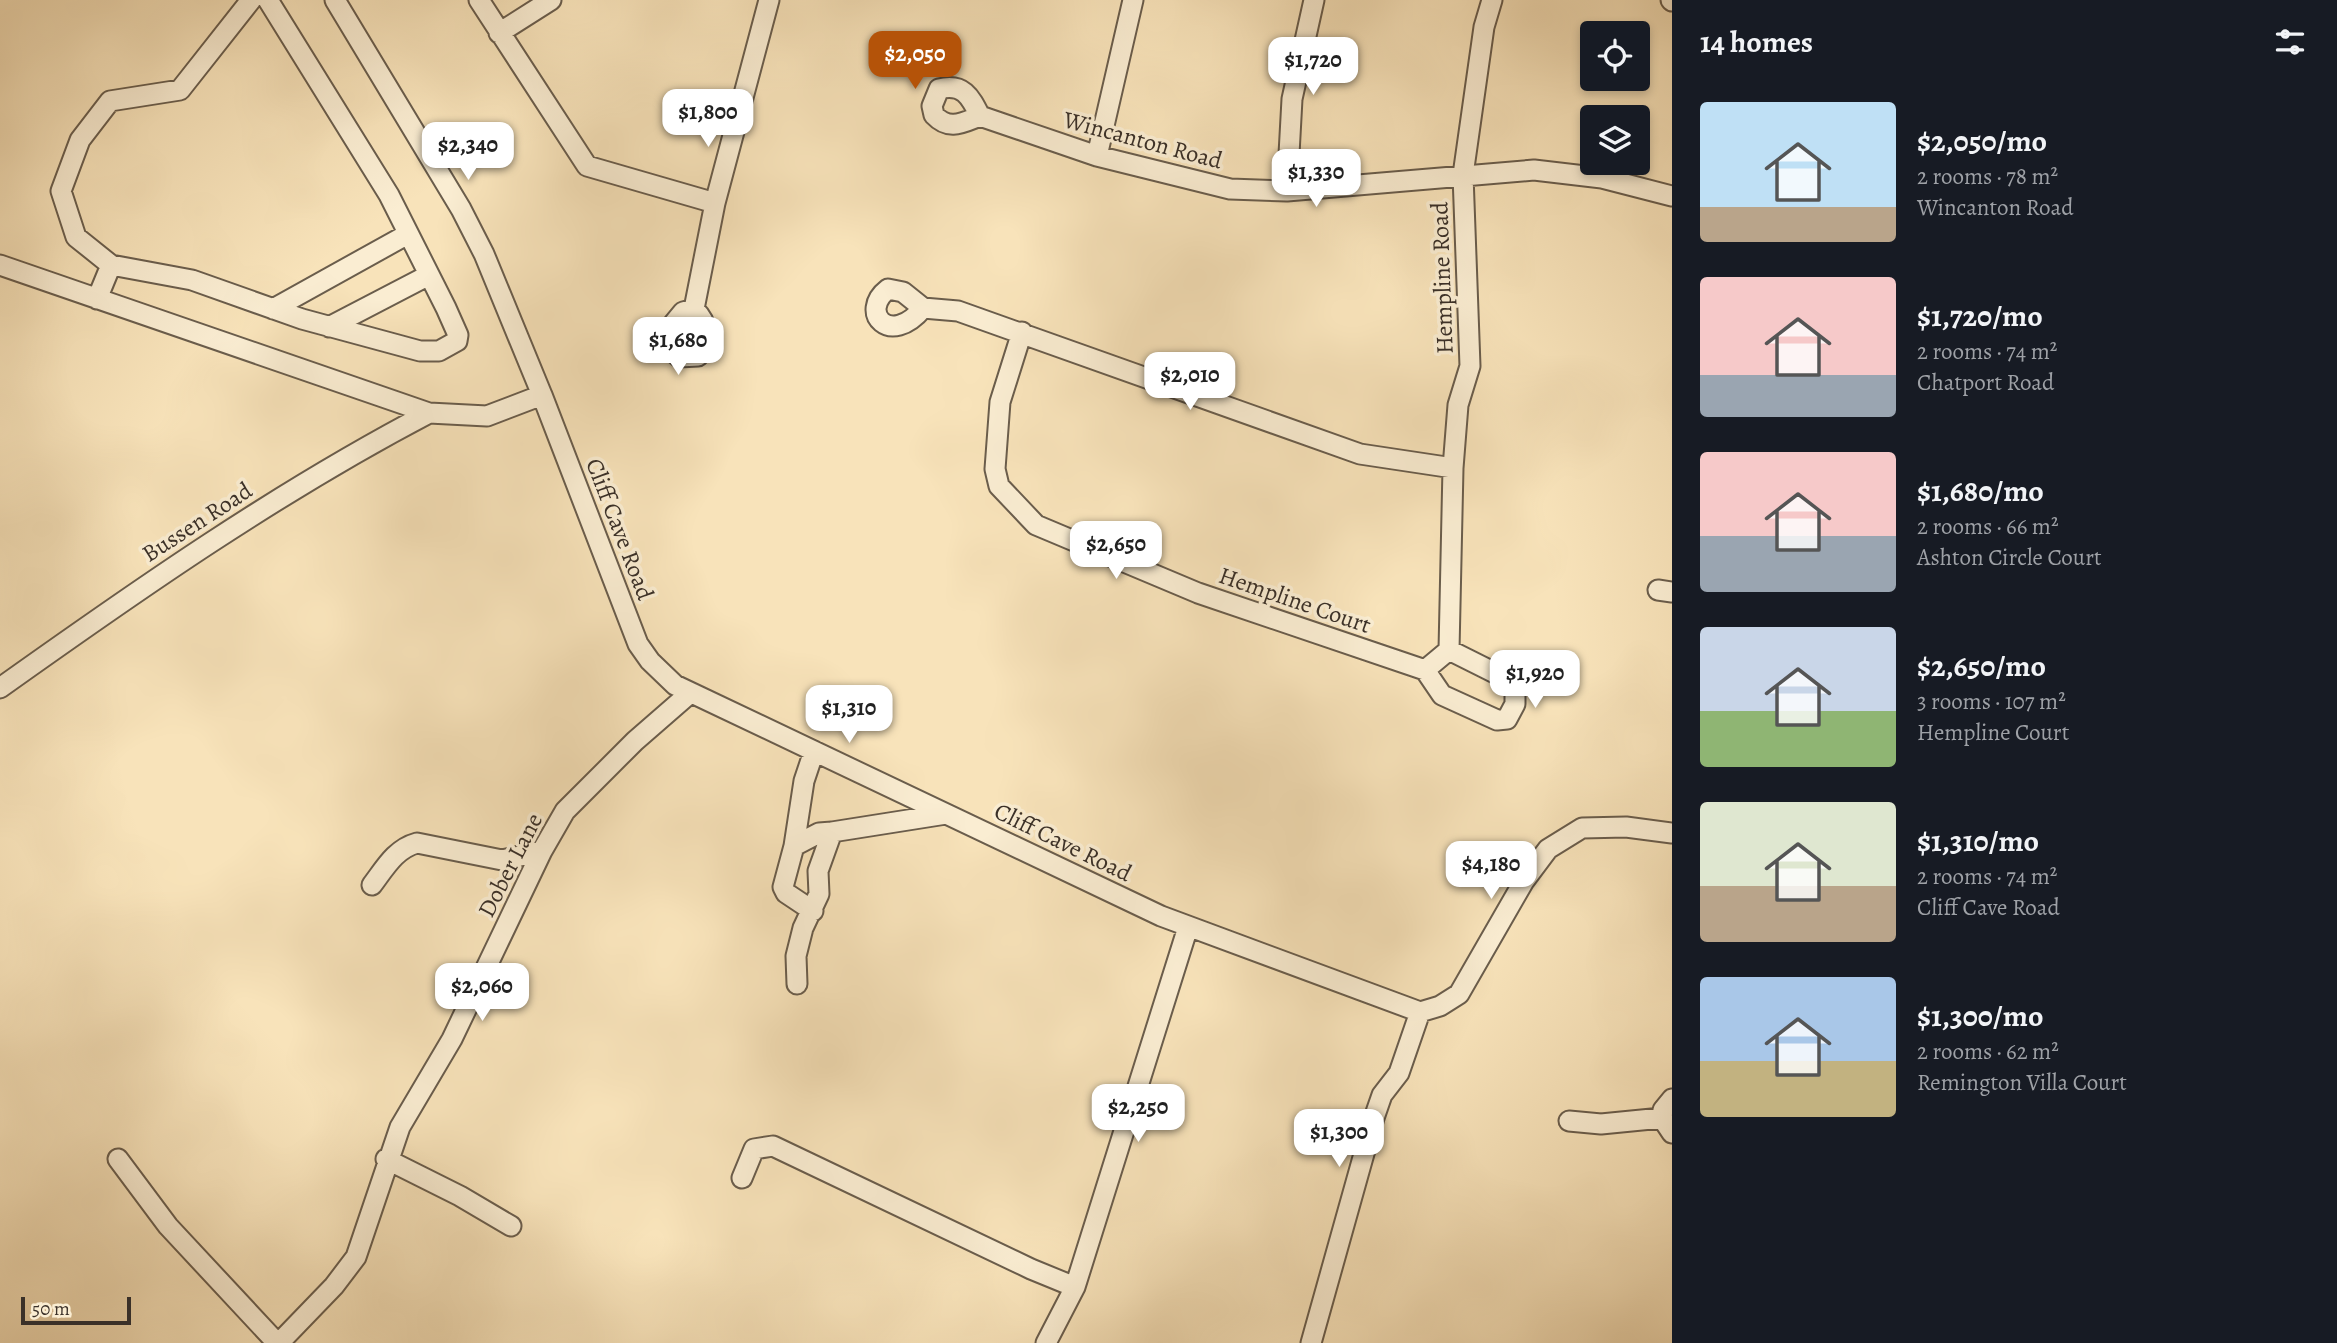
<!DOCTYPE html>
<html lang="en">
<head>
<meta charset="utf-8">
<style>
	body { margin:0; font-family:Alegreya,serif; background:#242831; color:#f1f3f6; height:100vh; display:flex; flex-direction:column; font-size:26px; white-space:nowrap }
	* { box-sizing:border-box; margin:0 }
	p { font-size:23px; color:#9ea1a6 }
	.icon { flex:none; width:38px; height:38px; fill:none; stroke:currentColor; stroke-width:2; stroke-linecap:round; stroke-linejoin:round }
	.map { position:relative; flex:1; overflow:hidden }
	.panel { display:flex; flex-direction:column; background:#171b24; width:665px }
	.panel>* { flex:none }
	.tools { position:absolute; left:1580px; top:21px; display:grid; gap:14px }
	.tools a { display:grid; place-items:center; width:70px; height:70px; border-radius:7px; background:#171b24; box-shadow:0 4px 10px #0003; font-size:35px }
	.scale { position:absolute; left:21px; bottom:18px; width:110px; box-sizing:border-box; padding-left:7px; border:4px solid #3a3028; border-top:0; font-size:19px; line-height:24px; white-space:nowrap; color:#3a3028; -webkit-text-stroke:5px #faedd2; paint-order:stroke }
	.price { position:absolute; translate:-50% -60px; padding:0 16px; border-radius:14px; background:#fff; color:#222; font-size:23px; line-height:46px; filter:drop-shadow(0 2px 4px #0008) }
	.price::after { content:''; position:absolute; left:50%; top:42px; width:21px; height:16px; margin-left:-10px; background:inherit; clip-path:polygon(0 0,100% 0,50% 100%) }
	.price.active { background:#b45309; color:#fff }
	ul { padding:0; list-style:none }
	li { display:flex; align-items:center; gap:21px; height:175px; padding:0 28px }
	li span { display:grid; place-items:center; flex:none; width:196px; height:140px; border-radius:7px; color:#555 }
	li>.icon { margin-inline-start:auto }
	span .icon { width:84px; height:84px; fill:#fffc; stroke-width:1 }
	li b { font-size:30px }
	h2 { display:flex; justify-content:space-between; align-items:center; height:84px; padding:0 28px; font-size:30px }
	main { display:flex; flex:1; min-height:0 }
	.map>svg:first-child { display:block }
</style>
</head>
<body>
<main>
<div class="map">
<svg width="1672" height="1343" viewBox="0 0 1672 1343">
	<rect width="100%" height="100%" fill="#f8e3ba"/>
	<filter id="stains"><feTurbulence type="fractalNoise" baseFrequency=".00286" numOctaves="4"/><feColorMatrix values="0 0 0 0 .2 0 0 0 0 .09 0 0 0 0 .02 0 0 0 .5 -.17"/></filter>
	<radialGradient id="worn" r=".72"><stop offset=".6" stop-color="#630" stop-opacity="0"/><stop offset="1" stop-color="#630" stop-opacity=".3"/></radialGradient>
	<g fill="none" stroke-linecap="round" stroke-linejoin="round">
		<defs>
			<path id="minor" d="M335,0L461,209L484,254L542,395
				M479,0L587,166L715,203
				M1671,0L1672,1
				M499,33L551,0
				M980,116C970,96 963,83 939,89L932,106L934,115C949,131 962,123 980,116L1097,156L1230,189L1287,191L1534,170L1602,178L1672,196
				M1097,156L1133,0
				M1287,191L1292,99L1314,0
				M0,265L429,413L487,416L542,395L638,644L650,661L675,685L1161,916L1420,1012L1440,1006L1459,994L1524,881L1548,849L1582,828L1626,827L1672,833
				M111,265L192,280L302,319L420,351H439L457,341L458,335L446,308L389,195L268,0
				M97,299L111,265L76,237L61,191L80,140L110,101L180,90L251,0
				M923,308C890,348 858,312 888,289L903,292L923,308L958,311L1360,454L1453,468
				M273,309L408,234
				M694,309L715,203L769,0
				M694,309C707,322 713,342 698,356L679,357L670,349L669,329L683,312Z
				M329,327L429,275
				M1022,332L1000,402L995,469L999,486L1036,525L1198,593L1425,670L1442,695L1497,720L1507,719L1515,704V689L1507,679L1449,650
				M1658,590L1672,592
				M1425,670L1449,650L1453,468L1458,405L1470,366L1463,175L1484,27L1492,0
				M0,688C139,589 278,492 429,413
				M794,846L819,833L832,832
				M372,885C385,868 395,849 417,843L502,860L542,851
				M813,911L786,893L783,887L794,846L804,781L814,751
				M797,984L796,956L803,928L819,894L818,871L832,832L946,814
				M1672,1099L1663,1110L1662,1118L1672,1133
				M1569,1121L1601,1124L1662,1118
				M118,1159L168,1226L277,1343
				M386,1159L460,1196L511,1226
				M742,1178L754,1149L773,1146L1031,1269L1075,1287
				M279,1343L334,1286L356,1257L400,1127L452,1039L542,851L565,811L635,741L689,694
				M1046,1343L1075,1287L1188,927
				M1311,1343L1374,1118L1382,1095L1399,1073L1420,1012"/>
		</defs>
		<use href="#minor" stroke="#6a5d4c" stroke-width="23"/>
		<use href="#minor" stroke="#faedd2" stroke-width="19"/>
	</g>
	<g text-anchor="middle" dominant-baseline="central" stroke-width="7" stroke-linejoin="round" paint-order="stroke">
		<g font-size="24" fill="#3a3028" stroke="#faedd2">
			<text transform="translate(1143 140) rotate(15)">Wincanton Road</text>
			<text transform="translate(1442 278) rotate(-92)">Hempline Road</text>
			<text transform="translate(197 522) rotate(-33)">Bussen Road</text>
			<text transform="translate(620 529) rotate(69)">Cliff Cave Road</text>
			<text transform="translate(1295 600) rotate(19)">Hempline Court</text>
			<text transform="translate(1063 842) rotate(26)">Cliff Cave Road</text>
			<text transform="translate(510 865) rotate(-63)">Dober Lane</text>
		</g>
	</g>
	<rect width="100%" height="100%" filter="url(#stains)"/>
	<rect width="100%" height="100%" fill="url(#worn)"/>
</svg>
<div class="tools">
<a><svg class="icon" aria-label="locate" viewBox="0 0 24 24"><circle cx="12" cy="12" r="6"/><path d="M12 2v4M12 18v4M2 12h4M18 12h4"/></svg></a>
<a><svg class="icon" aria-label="layers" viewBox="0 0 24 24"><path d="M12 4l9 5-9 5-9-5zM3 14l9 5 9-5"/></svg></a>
</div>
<div class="scale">50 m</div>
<b class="price active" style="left:915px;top:91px">$2,050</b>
<b class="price" style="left:1313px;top:97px">$1,720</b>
<b class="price" style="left:708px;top:149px">$1,800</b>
<b class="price" style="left:468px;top:182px">$2,340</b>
<b class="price" style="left:1316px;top:209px">$1,330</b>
<b class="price" style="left:678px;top:377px">$1,680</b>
<b class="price" style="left:1190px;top:412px">$2,010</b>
<b class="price" style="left:1116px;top:581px">$2,650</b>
<b class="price" style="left:1535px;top:710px">$1,920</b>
<b class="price" style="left:849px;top:745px">$1,310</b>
<b class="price" style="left:1491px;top:901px">$4,180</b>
<b class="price" style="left:482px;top:1023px">$2,060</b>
<b class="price" style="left:1138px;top:1144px">$2,250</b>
<b class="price" style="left:1339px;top:1169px">$1,300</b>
</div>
<section class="panel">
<h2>14 homes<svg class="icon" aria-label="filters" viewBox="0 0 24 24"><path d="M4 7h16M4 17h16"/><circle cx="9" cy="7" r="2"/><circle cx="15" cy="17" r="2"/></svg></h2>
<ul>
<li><span style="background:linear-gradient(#bfe0f5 75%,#b9a48a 0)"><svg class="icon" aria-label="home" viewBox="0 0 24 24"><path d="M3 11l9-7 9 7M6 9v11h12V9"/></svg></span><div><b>$2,050/mo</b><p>2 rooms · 78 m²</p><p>Wincanton Road</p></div></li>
<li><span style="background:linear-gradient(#f6c9c9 70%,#9aa5b1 0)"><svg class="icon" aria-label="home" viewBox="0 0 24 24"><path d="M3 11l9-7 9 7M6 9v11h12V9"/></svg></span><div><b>$1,720/mo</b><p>2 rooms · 74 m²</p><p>Chatport Road</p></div></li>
<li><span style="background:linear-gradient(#f6c9c9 60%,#9aa5b1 0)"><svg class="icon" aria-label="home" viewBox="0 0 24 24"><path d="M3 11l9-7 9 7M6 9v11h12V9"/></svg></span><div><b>$1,680/mo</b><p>2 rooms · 66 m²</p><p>Ashton Circle Court</p></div></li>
<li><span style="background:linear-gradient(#c9d6e8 60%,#8fb573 0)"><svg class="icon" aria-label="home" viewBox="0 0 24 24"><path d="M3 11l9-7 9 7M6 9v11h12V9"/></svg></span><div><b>$2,650/mo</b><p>3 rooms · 107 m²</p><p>Hempline Court</p></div></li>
<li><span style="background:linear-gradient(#dfe7d0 60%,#b9a48a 0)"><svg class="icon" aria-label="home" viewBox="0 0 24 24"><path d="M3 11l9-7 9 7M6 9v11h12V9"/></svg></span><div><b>$1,310/mo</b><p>2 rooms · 74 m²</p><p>Cliff Cave Road</p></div></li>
<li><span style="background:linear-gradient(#a9c7e8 60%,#c2b280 0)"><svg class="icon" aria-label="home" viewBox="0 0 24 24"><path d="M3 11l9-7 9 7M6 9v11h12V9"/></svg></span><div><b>$1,300/mo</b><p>2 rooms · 62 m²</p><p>Remington Villa Court</p></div></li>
</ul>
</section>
</main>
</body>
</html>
